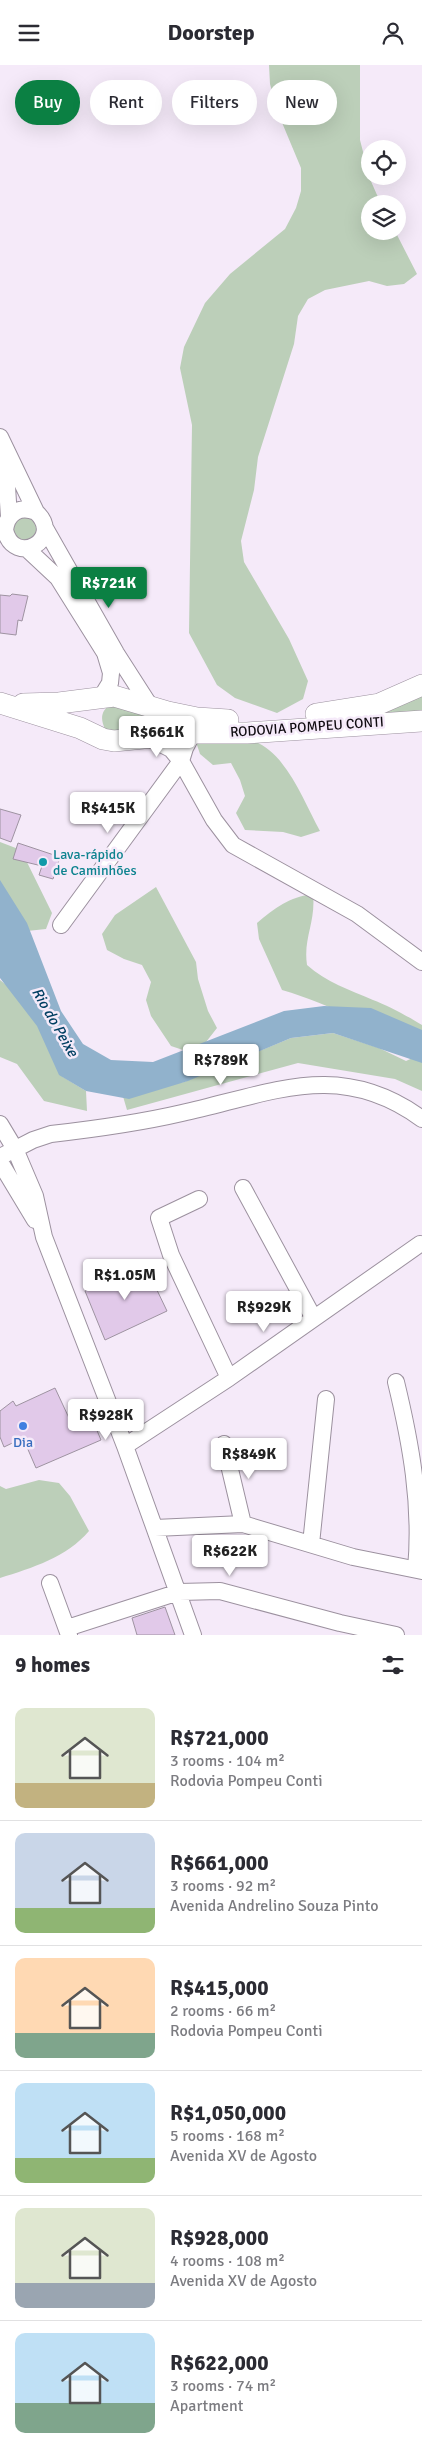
<!DOCTYPE html>
<html lang="en">
<head>
<meta charset="utf-8">
<style>
	body { margin:0; font-family:Signika,sans-serif; background:#f7f7f7; color:#2b2b33; height:100vh; display:flex; flex-direction:column; font-size:19px; white-space:nowrap }
	* { box-sizing:border-box; margin:0 }
	p { font-size:16px; color:#7c7c81 }
	.icon { flex:none; width:28px; height:28px; fill:none; stroke:currentColor; stroke-width:2; stroke-linecap:round; stroke-linejoin:round }
	.map { position:relative; height:1570px; overflow:hidden }
	.sheet { display:flex; flex-direction:column; background:#fff; flex:1 }
	.sheet>* { flex:none }
	.top-card { position:absolute; left:15px; top:15px; width:392px; height:45px; display:flex; gap:10px }
	.tools { position:absolute; left:361px; top:75px; display:grid; gap:10px }
	.tools a { display:grid; place-items:center; width:45px; height:45px; border-radius:50%; background:#fff; box-shadow:0 5px 20px #0002; font-size:25px }
	.price { position:absolute; translate:-50% -42px; padding:0 11px; border-radius:5px; background:#fff; color:#222; font-size:16px; line-height:32px; filter:drop-shadow(0 1px 2px #0008) }
	.price::after { content:''; position:absolute; left:50%; top:30px; width:15px; height:11px; margin-left:-8px; background:inherit; clip-path:polygon(0 0,100% 0,50% 100%) }
	.price.current { background:#0b8043; color:#fff }
	ul { padding:0; list-style:none }
	li { display:flex; align-items:center; gap:15px; height:125px; padding:0 15px }
	li+li { border-top:1px solid #e1e1e2 }
	li span { display:grid; place-items:center; flex:none; width:140px; height:100px; border-radius:10px; color:#555 }
	li>.icon { margin-inline-start:auto }
	span .icon { width:60px; height:60px; fill:#fffc; stroke-width:1 }
	li b { font-size:21px }
	h2 { display:flex; justify-content:space-between; align-items:center; height:60px; padding:0 15px; font-size:21px }
	.pill { padding:0 18px; border-radius:22px; background:#fff; box-shadow:0 5px 20px #0002; font-size:18px; line-height:45px }
	.pill.current { background:#0b8043; color:#fff }
	header { display:flex; justify-content:space-between; align-items:center; height:65px; padding:0 15px; background:#fff; font-size:22px; font-weight:700 }
	.map>svg:first-child { display:block }
</style>
</head>
<body>
<header><svg class="icon" aria-label="menu" viewBox="0 0 24 24"><path d="M4 6h16M4 12h16M4 18h16"/></svg>Doorstep<svg class="icon" aria-label="person" viewBox="0 0 24 24"><circle cx="12" cy="8" r="4"/><path d="M4 21q1-7 8-7t8 7"/></svg></header>
<div class="map">
<svg width="422" height="1570" viewBox="0 0 422 1570">
	<rect width="100%" height="100%" fill="#f5eaf9"/>
	<path fill="#bccfb9" d="M269,0H360V75L370,114L381,139H370V166H395L417,209L404,219L387,221L369,216L325,225L308,234L298,251L294,279L258,392L254,425L241,476L244,497L289,574L308,616L303,634L277,648L235,633L217,620L189,568L192,360L180,303L184,282L205,238L230,209L285,164L296,143L301,126V103L278,48L270,19Z
		M13 464a12 12 0 1 1 24 0a12 12 0 1 1-24 0Z
		M422,627V649L360,650Z
		M111,639L198,659L118,668L105,664C100,653 101,646 111,639Z
		M195,674C209,675 242,672 253,676C286,687 304,737 320,766L301,772L283,767L245,765L236,748L245,731L240,715L231,698L213,700L200,689Z
		M0,777L21,785L52,848L46,864L27,866L0,830Z
		M156,822L196,897L198,914L208,946L217,963L206,977L189,987L171,981L151,951L146,935L151,917L142,900L124,894L107,885L102,869L115,850Z
		M313,829C316,857 303,873 307,900C326,917 350,925 373,935C387,940 409,952 422,960V981C375,964 330,939 282,925L259,874L257,858C275,843 289,832 313,829Z
		M0,915L25,935L63,1012L86,1026L87,1046L44,1036L17,999L0,992Z
		M333,968L379,983L406,996L417,991L422,992V1026L395,1014L298,998L127,1045L122,1028L184,1017L291,973Z
		M39,1415L59,1418L70,1431L89,1466C67,1492 32,1503 0,1513V1421L6,1424Z"/>
	<path fill="#91b2cc" d="M0,815L27,858L61,946L83,979L111,995L153,997L284,946L324,941L371,943L422,965V998L333,968L291,973L188,1016L129,1034L86,1026L59,1010L37,961L0,913Z"/>
	<path fill="#e1c9e9" stroke="#9e93a1" d="M12,529L28,531L22,556L18,555L16,570L0,568V530L10,531Z
		M0,744L21,750L11,777L0,773Z
		M18,778L60,792L53,814L39,810L42,801L13,794Z
		M144,1198L167,1246L105,1275L85,1226Z
		M55,1323L69,1353L88,1344L101,1375L36,1403L23,1373L4,1382L0,1372V1346L13,1336L16,1341Z
		M165,1542L175,1570H137L132,1553Z"/>
	<g fill="none" stroke-linecap="round" stroke-linejoin="round">
		<defs>
			<path id="minor" d="M0,372L36,447C65,474 14,503 5,465C7,448 20,440 36,447
				M5,391L9,452
				M45,463L116,588L150,641
				M27,484L58,513L105,588L111,608L110,618L102,631
				M149,673L171,684L181,696L214,755L233,780L357,849L422,897
				M61,860L181,696L185,683L193,668
				M0,1059L15,1084L35,1131L44,1172L125,1381L193,1570
				M0,1092L33,1075L51,1069C95,1064 139,1058 182,1048C270,1029 339,993 422,1054
				M0,1097L35,1155
				M243,1123L313,1252
				M199,1134L159,1153L171,1190L229,1313
				M396,1317C411,1379 422,1440 416,1504
				M224,1379L243,1459
				M125,1381L229,1313L420,1179
				M155,1463L243,1459L353,1492L422,1506
				M311,1479L326,1334
				M50,1518L69,1570
				M67,1563L179,1527L220,1526L340,1558L396,1570"/>
			<path id="major" d="M0,638L80,663L103,674L114,676L193,668H247L422,656
				M23,639L59,638L114,631L168,647L197,653L228,655
				M316,649L379,639L422,620"/>
		</defs>
		<use href="#minor" stroke="#9c919f" stroke-width="18"/>
		<use href="#major" stroke="#9c919f" stroke-width="22"/>
		<use href="#minor" stroke="#fff" stroke-width="16"/>
		<use href="#major" stroke="#fff" stroke-width="21"/>
	</g>
	<circle fill="#0f9aa8" stroke="#f5eaf9" stroke-width="2" cx="43" cy="797" r="5"/>
	<circle fill="#3f7fe0" stroke="#f5eaf9" stroke-width="2" cx="23" cy="1361" r="5"/>
	<g text-anchor="middle" dominant-baseline="central" stroke-width="5" stroke-linejoin="round" paint-order="stroke">
		<g font-size="14" fill="#100c11" stroke="#f5eaf9">
			<text transform="translate(307 662) rotate(-4)">RODOVIA POMPEU CONTI</text>
		</g>
		<g font-size="14" fill="#0d838f" stroke="#f5eaf9" text-anchor="start">
			<text x="53" y="789">Lava-rápido<tspan x="53" dy="16">de Caminhões</tspan></text>
		</g>
		<g font-size="14" fill="#366cbe" stroke="#f5eaf9">
			<text x="23" y="1377">Dia</text>
		</g>
		<g font-size="15" font-style="italic" fill="#013f62" stroke="#f5eaf9">
			<text transform="translate(55 957) rotate(60)">Rio do Peixe</text>
		</g>
	</g>
</svg>
<div class="tools">
<a><svg class="icon" aria-label="locate" viewBox="0 0 24 24"><circle cx="12" cy="12" r="6"/><path d="M12 2v4M12 18v4M2 12h4M18 12h4"/></svg></a>
<a><svg class="icon" aria-label="layers" viewBox="0 0 24 24"><path d="M12 4l9 5-9 5-9-5zM3 14l9 5 9-5"/></svg></a>
</div>
<b class="price current" style="left:109px;top:544px">R$721K</b>
<b class="price" style="left:157px;top:693px">R$661K</b>
<b class="price" style="left:108px;top:769px">R$415K</b>
<b class="price" style="left:221px;top:1021px">R$789K</b>
<b class="price" style="left:125px;top:1236px">R$1.05M</b>
<b class="price" style="left:264px;top:1268px">R$929K</b>
<b class="price" style="left:106px;top:1376px">R$928K</b>
<b class="price" style="left:249px;top:1415px">R$849K</b>
<b class="price" style="left:230px;top:1512px">R$622K</b>
<div class="top-card">
<a class="pill current">Buy</a>
<a class="pill">Rent</a>
<a class="pill">Filters</a>
<a class="pill">New</a>
</div>
</div>
<section class="sheet">
<h2>9 homes<svg class="icon" aria-label="filters" viewBox="0 0 24 24"><path d="M4 7h16M4 17h16"/><circle cx="9" cy="7" r="2"/><circle cx="15" cy="17" r="2"/></svg></h2>
<ul>
<li><span style="background:linear-gradient(#dfe7d0 75%,#c2b280 0)"><svg class="icon" aria-label="home" viewBox="0 0 24 24"><path d="M3 11l9-7 9 7M6 9v11h12V9"/></svg></span><div><b>R$721,000</b><p>3 rooms · 104 m²</p><p>Rodovia Pompeu Conti</p></div></li>
<li><span style="background:linear-gradient(#c9d6e8 75%,#8fb573 0)"><svg class="icon" aria-label="home" viewBox="0 0 24 24"><path d="M3 11l9-7 9 7M6 9v11h12V9"/></svg></span><div><b>R$661,000</b><p>3 rooms · 92 m²</p><p>Avenida Andrelino Souza Pinto</p></div></li>
<li><span style="background:linear-gradient(#ffd9b3 75%,#7fa58c 0)"><svg class="icon" aria-label="home" viewBox="0 0 24 24"><path d="M3 11l9-7 9 7M6 9v11h12V9"/></svg></span><div><b>R$415,000</b><p>2 rooms · 66 m²</p><p>Rodovia Pompeu Conti</p></div></li>
<li><span style="background:linear-gradient(#bfe0f5 75%,#8fb573 0)"><svg class="icon" aria-label="home" viewBox="0 0 24 24"><path d="M3 11l9-7 9 7M6 9v11h12V9"/></svg></span><div><b>R$1,050,000</b><p>5 rooms · 168 m²</p><p>Avenida XV de Agosto</p></div></li>
<li><span style="background:linear-gradient(#dfe7d0 75%,#9aa5b1 0)"><svg class="icon" aria-label="home" viewBox="0 0 24 24"><path d="M3 11l9-7 9 7M6 9v11h12V9"/></svg></span><div><b>R$928,000</b><p>4 rooms · 108 m²</p><p>Avenida XV de Agosto</p></div></li>
<li><span style="background:linear-gradient(#bfe0f5 70%,#7fa58c 0)"><svg class="icon" aria-label="home" viewBox="0 0 24 24"><path d="M3 11l9-7 9 7M6 9v11h12V9"/></svg></span><div><b>R$622,000</b><p>3 rooms · 74 m²</p><p>Apartment</p></div></li>
</ul>
</section>
</body>
</html>
